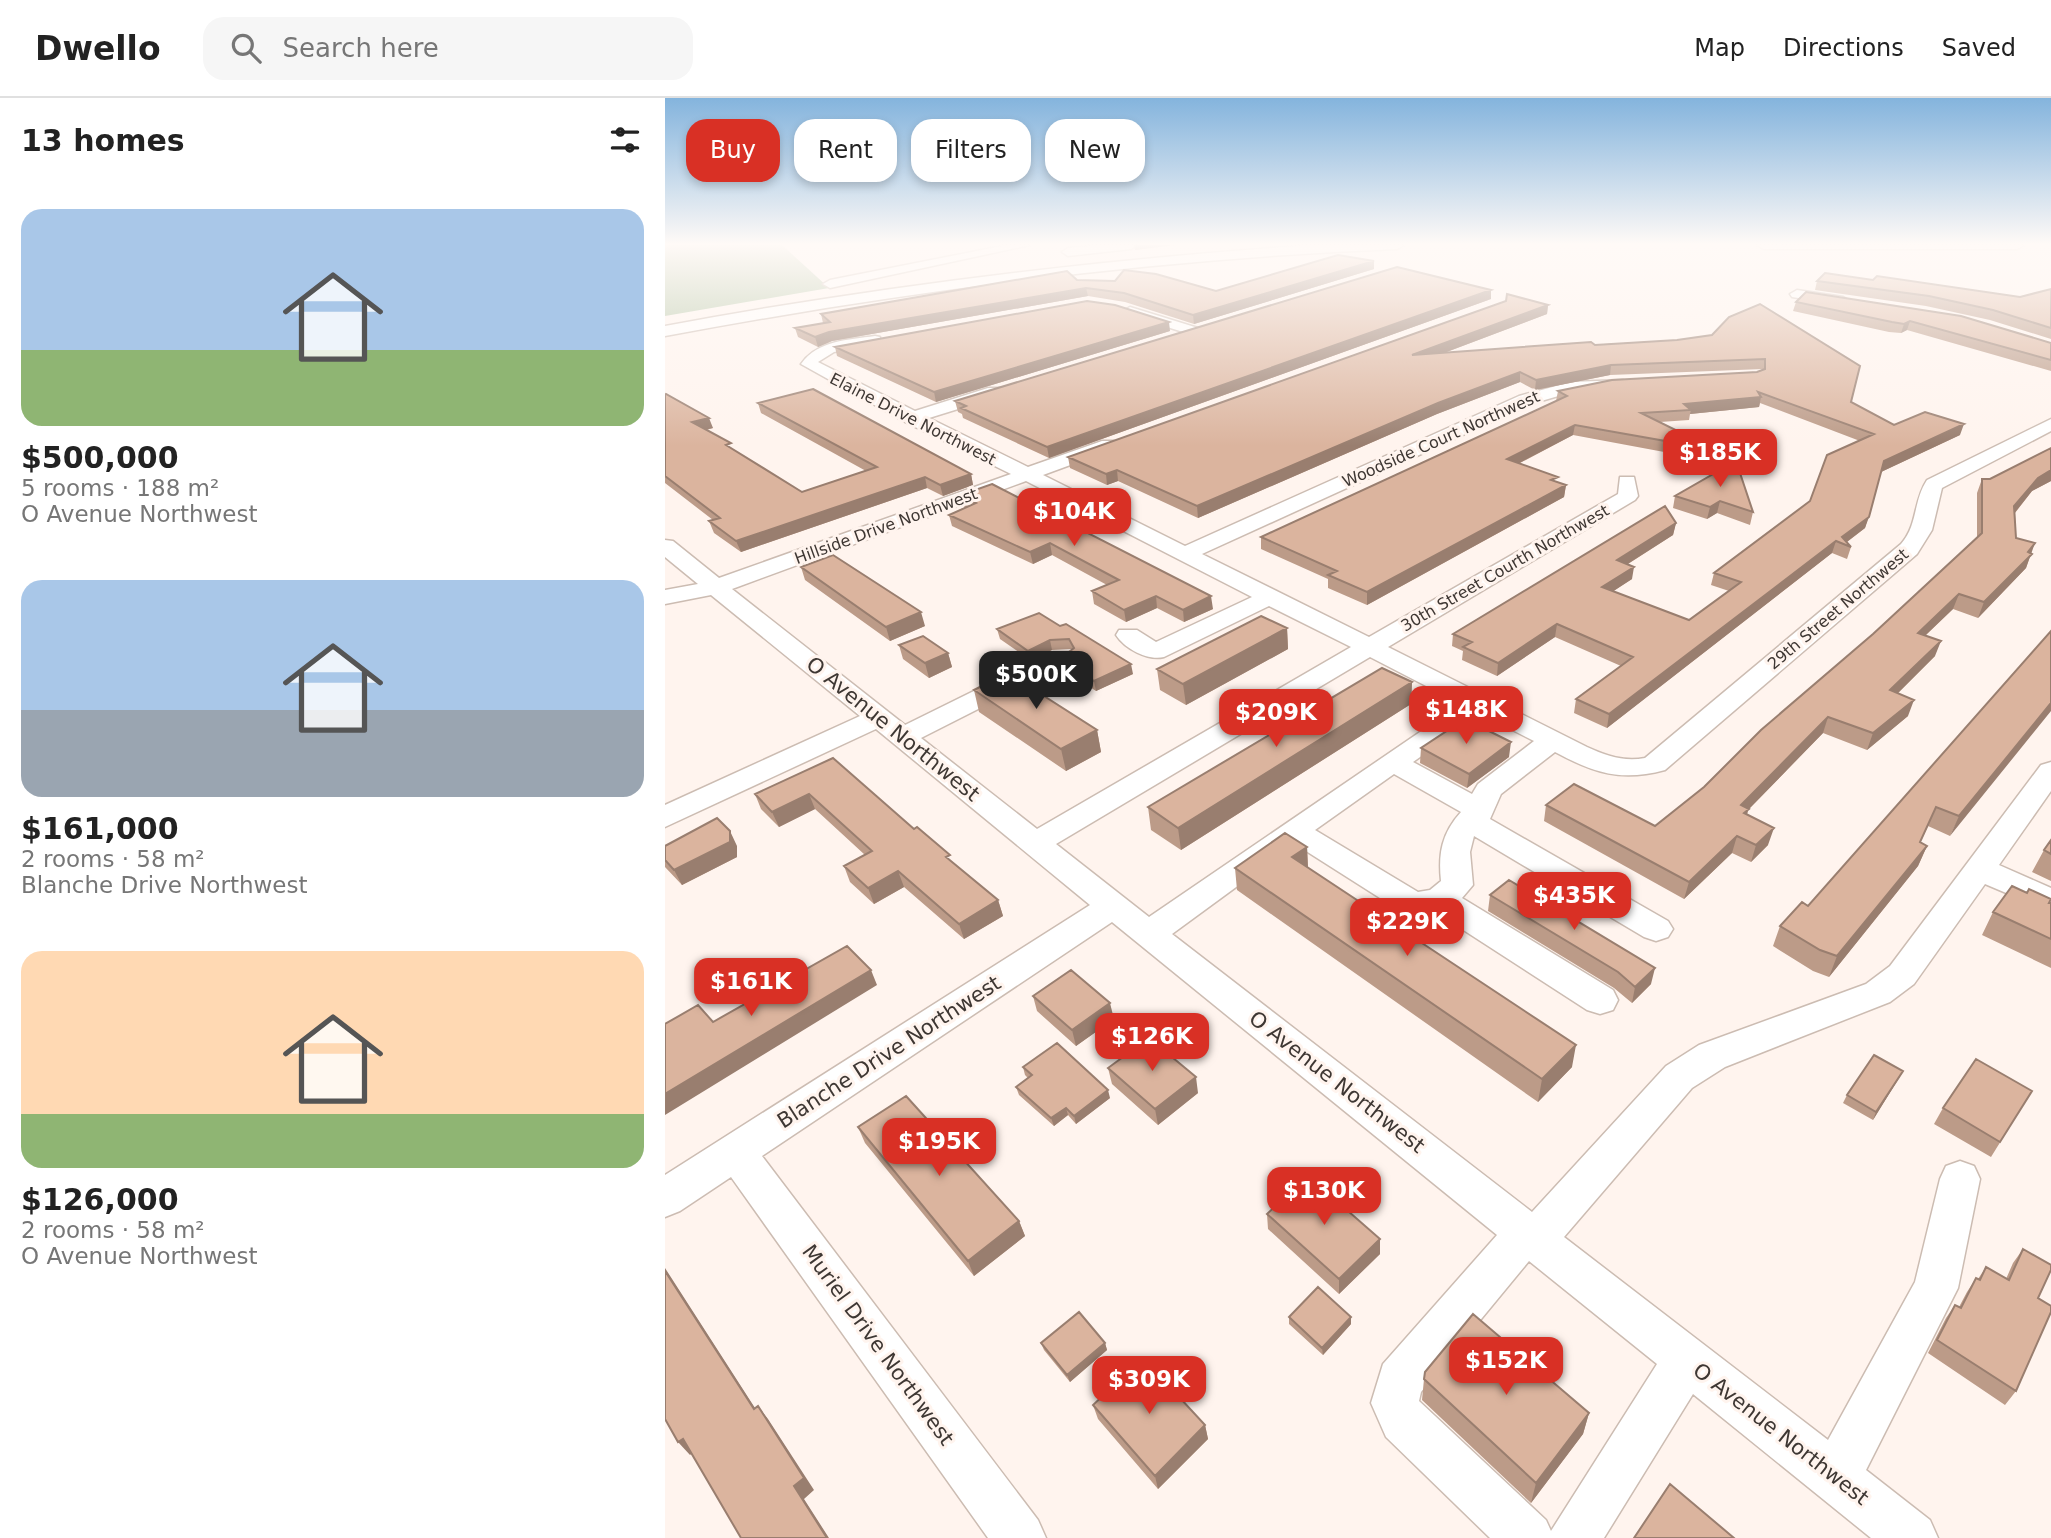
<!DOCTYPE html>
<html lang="en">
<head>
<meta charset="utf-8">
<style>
	body { margin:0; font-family:"DejaVu Sans",sans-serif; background:#f6f6f6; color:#222; height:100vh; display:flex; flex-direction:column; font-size:26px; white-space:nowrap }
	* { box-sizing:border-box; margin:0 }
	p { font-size:23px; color:#767676 }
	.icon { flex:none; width:38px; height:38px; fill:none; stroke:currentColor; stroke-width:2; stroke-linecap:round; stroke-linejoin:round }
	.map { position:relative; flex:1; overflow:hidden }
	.sheet { display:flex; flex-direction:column; background:#fff; width:665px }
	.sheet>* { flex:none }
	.guide { position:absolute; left:21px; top:21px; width:665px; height:63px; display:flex; gap:14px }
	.price { position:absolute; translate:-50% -60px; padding:0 16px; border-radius:14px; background:#d93025; color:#fff; font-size:23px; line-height:46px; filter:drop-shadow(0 2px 4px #0008) }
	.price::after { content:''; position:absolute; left:50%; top:42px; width:21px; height:16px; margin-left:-10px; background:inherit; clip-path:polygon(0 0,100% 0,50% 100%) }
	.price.on { background:#222; color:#fff }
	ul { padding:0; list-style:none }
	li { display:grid; align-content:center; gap:14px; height:371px; padding:0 21px }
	li span { display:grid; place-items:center; height:217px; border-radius:21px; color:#555 }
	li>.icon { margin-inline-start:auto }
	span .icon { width:126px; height:126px; fill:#fffc; stroke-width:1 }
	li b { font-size:30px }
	h2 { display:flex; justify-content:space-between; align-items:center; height:84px; padding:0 21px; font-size:30px }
	.chip { padding:0 24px; border-radius:21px; background:#fff; box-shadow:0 4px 10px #0003; font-size:24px; line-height:63px }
	.chip.on { background:#d93025; color:#fff }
	header { display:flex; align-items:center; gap:42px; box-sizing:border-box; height:98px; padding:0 35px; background:#fff; border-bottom:2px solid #e0e0e0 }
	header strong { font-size:33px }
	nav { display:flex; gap:38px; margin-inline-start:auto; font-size:24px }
	.search { width:490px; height:63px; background:#f6f6f6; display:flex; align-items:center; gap:18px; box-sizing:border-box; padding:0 24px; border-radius:21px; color:#767676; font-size:26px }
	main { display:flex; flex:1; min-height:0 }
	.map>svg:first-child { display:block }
</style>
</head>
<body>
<header>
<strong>Dwello</strong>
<div class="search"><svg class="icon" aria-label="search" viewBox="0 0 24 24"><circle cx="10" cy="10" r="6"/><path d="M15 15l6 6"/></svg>Search here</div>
<nav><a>Map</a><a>Directions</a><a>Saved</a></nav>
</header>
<main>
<section class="sheet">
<h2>13 homes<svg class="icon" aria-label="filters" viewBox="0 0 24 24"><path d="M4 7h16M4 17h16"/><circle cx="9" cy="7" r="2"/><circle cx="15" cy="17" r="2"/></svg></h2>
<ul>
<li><span style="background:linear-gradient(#a9c7e8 65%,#8fb573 0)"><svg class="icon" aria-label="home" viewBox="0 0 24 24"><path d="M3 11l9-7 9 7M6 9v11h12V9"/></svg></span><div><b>$500,000</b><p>5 rooms · 188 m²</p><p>O Avenue Northwest</p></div></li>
<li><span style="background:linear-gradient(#a9c7e8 60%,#9aa5b1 0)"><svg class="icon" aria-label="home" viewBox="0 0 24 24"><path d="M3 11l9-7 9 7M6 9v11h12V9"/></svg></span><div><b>$161,000</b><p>2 rooms · 58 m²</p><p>Blanche Drive Northwest</p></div></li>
<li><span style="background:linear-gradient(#ffd9b3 75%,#8fb573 0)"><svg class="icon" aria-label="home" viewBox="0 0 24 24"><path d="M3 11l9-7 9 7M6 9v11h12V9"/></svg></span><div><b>$126,000</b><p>2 rooms · 58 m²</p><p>O Avenue Northwest</p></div></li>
</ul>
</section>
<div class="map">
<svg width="1386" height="1440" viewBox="0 0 1386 1440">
	<rect width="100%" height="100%" fill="#fff4ee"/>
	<path fill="#acc09d" d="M0,147H117L164,190L0,218Z"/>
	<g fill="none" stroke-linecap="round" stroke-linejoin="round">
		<defs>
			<path id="minor" d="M342,147H365L165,190L158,186L165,182Z
				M434,147H472L466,151L403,158L397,154L403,150Z
				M1132,192L1178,199L1185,203L1178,207L1127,199L1125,196Z
				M465,209L533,230L535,233L528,237L460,216L458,213Z
				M210,238L215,239V245L169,254L153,264L250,313L323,290H335V298L264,320L363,369L437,343H449L452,347L449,351L378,377L520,448L854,298L906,284L958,282V288L907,294L866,306L537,456L704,539L953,396L955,379H969L973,398L970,402L723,549L922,649C942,658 959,664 980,660L1236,446C1253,427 1248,403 1262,382L1386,321V333L1277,390L1267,432L1252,456L1000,672C956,684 929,675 890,654L836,696L825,721L1003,823L1008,831L1003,839L991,843L979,839L809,738L805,754L808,787L797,800L948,892L953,902L948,912L935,916L922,912L769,813L748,817L737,814L630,746L507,836L867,1114L1001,968L1034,947L1201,886L1225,868L1376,667L1386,664V693L1334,767L1386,790V814L1320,786L1249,886L1225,904L1060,969L1027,990L899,1139L1163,1342L1250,1184L1275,1081L1281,1068L1295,1063L1309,1068L1315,1081L1293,1190L1201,1372L1265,1422L1273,1440H1206L1028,1296L939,1440H825L721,1339L706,1305L718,1266L832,1137L447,824L97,1058L373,1422L381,1440H323L66,1079L15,1113L0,1119V1077L425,807L211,631L0,729V707L195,618L46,497L0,506V492L33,486L0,459V442L8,443L54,480L346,376L240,324L136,266C153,242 183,242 210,238ZM361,383L587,499L491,544L472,532H454L451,537C460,551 483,563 499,559L604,508L686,549L372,731L256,640L406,564L409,559L406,554H388L240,627L67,491ZM705,559L796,606L484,819L391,746ZM816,616L869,643L813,686L807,696L748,664ZM729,676L796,714C777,735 773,755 776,783L765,792L753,794L650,732ZM864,1163L992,1266L886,1433L881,1422L754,1303L756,1294Z"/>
			<path id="major" d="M647,147H739L732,151C487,161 241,193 0,238V228C214,188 430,162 647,147Z
				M1092,147H1359L1352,151H1099Z"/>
		</defs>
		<use href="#minor" stroke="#ccbcb2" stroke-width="3"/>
		<use href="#major" stroke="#ccbcb2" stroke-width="3"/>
		<use href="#minor" fill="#fff" fill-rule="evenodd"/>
		<use href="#major" fill="#fff" fill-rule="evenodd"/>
	</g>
	<path fill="#bc9b88" d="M709,163V171L529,226L460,204L423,198L167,243L153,249L133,239L130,230L158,225L156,216L412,182L551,193Z
		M1208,182L1355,199L1386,191V241L1325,222L1261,208L1150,192L1152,183Z
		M826,201L384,360L298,320L297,316L293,314L290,303Z
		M1131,204L1386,245V273L1242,232L1236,235L1224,234L1128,213Z
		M883,207L882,216L779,255L1012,242L1047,237L1064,219L1186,304L1229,327L1295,337L1216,374L1200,430L1182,444L1186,449L1182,461L1167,455L942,630L909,615L911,601L956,568L890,539L832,578L797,562L798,553L787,548L788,536L1011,425L1008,437L963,466L967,481L948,493L1024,522L1064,493L1046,487L1049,475L1145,403L1195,343L1095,305L1094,309L1025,316L1024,322L995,324L1031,342L1026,359L908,337L855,365L892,384L901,387L899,399L702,507L663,490V481L596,451V439L891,303L893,293L1092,274L1098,271L945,277L870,292L855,284L772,316L533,420L453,383L442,387L405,370L403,359Z
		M505,233L271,304L172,258L170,249Z
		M0,297L48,330L41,332L69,352L137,394L201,373L96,315L93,305L306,376L308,387L278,398L262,390L76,454L49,435L44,423L48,422L0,385Z
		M1386,350V383L1367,393L1350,415L1351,440L1366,455L1361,470L1313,520L1288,511L1261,537L1270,558L1233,595L1243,618L1202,652L1158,635L1083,712L1082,717L1103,747L1086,764L1067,755L1019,801L879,723L881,707L990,728L1039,689L1208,536L1312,440V395L1317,381H1325Z
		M1071,363L1088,414L1085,427L1052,415L1042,421L1008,410L1010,398Z
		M296,397L548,511L519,524L492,510L461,524L429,506L427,493L442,487L387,457L368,466L287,428L284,417L301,409H299Z
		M136,469L260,528L225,543L140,482Z
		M374,515L468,576L431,593L397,571L395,561L407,553L406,551L387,552L365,562L335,541L332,531Z
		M622,530L623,551L521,607L495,592L492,571Z
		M1386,533L1285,738L1263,728L1255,745L1262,748L1253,768L1164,879L1148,873L1108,848L1115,828L1143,808Z
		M234,547L283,555L287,569L264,580L238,561Z
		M747,584L746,606L516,752L486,732L483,709Z
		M309,592L432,632L436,654L401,673L314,614Z
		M756,650L844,659L802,690L755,665Z
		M168,660L287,765L333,802L338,818L299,841L239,789L209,806L185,784L179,768L200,757L150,711L114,729L96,711L90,696Z
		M1386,742V783L1367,774L1379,752Z
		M0,748H72V759L17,787L0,769Z
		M642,749L643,770L907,969L873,1004L572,792L570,770Z
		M825,797L986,886L967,905L949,890L823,813Z
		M1385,805H1386V870L1317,837L1328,814Z
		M368,898L449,921L411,948L372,913Z
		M358,969L445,1000L411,1026L403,1017L389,1028L354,997L351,989L363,980L360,977Z
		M443,970L533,995L493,1027L447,986Z
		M1238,973L1208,1022L1178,1005L1182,997Z
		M1367,993L1326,1059L1269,1026L1278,1010Z
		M193,1029L354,1123L360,1138L309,1178L200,1045Z
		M602,1116L715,1141V1156L674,1196L603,1131Z
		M1358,1151L1373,1200L1351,1293L1340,1307L1263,1255L1281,1220L1290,1207L1294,1209L1302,1194L1311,1180L1313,1181L1321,1169L1341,1181L1348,1165Z
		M624,1219L686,1226L658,1257L624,1226Z
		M376,1245H440L442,1252L405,1284L379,1252Z
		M759,1281L924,1315L918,1336L866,1405L757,1302Z
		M428,1307L540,1327L543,1341L493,1391L433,1321Z"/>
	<path fill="#997e6f" d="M469,147H511L470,152Z
		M709,163V171L529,226L528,217Z
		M421,190L423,198L167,243L153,249L150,239L164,234Z
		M826,192V201L384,360L382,349Z
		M883,207L882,216L747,267V257Z
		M1245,223L1242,232L1236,235L1239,226Z
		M504,224L505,233L271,304L269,294Z
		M946,267L945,277L870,292L871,282Z
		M855,274V284L772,316L533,420L532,408L773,305Z
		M1096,299L1094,309L1025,316L1026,312L1019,306Z
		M44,320L48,330L31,334L27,324Z
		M1299,326L1295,337L1216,374L1219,363Z
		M910,327L908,337L841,372L842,361Z
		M452,372L453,383L442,387L441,376Z
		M1386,372V383L1367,393L1344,422L1349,408L1373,380Z
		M306,376L308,387L278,398L275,387Z
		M260,379L262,390L76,454L71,443Z
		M901,387L899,399L702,507V494Z
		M1055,403L1052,415L1042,421L1045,409Z
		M1204,419L1200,430L1179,446L1177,439Z
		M1011,425L1008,437L950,474L952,462Z
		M1171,443L1167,455L942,630L944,616Z
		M385,445L387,457L368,466L365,454Z
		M1370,445L1361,470L1313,520L1319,504Z
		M969,469L967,481L935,502L937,489Z
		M1294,496L1288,511L1247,550L1253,535Z
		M491,498L492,510L461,524L459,512Z
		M546,498L548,511L519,524L518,512Z
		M256,514L260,528L225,543L221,529Z
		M892,526L890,539L832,578L833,565Z
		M622,530L623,551L521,607L518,586Z
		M385,542L387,552L365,562L363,553Z
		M1276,543L1270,558L1220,608L1225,592Z
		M283,555L287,569L264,580L260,565Z
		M466,566L468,576L431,593L429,583Z
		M747,584L746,606L516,752L513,730Z
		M1249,602L1243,618L1202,652L1208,635Z
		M1386,605V613L1285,738L1294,718Z
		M1163,619L1158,635L1083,712L1079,728L1076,707Z
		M432,632L436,654L401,673L396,651Z
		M846,644L844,659L802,690L804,676Z
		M144,696L150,711L114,729L107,714Z
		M1109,730L1103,747L1086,764L1091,747Z
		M65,733L72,748V759L17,787L9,772Z
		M1072,738L1067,755L1019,801L1024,784Z
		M1262,748L1253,768L1164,879L1172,858Z
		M642,749L643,771L627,759Z
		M233,773L239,789L209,806L203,790Z
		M333,802L338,818L299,841L294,826Z
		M990,870L986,886L967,905L970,889Z
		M206,872L212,887L0,1017V996Z
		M445,905L449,921L411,948L407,932Z
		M911,947L907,969L873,1004L877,981Z
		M1238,973L1234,980L1208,1022L1211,1014Z
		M531,979L533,995L493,1027L490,1011Z
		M443,992L445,1000L411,1026L409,1018Z
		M401,1010L403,1017L389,1028L386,1020Z
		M354,1123L360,1138L309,1178L303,1163Z
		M715,1141V1156L674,1196V1181Z
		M0,1170L99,1324L89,1311L0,1173Z
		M686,1219V1226L658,1257L657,1250Z
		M440,1245L442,1252L405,1284L402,1277Z
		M93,1308L103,1321L149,1392L139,1401L164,1440H162L129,1388Z
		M924,1315L918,1336L866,1405L871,1385Z
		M540,1327L543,1341L493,1391L490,1378Z
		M18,1341L30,1353L25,1357L13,1344Z"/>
	<path fill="#dbb49e" stroke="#997e6f" stroke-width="2" d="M673,157L709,163L528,217L459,195L421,190L164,234L150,239L130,230L165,224L156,216L402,173L412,182L450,183L459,172L491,176L551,193Z
		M732,169L826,192L382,349L296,310L301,308L290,303Z
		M1160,175L1208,182L1212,178L1355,199L1386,191V230L1328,212L1264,198L1152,183Z
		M1141,194L1296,218L1386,245V262L1245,223L1239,226L1227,224L1131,204Z
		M842,196L883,207L747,257L926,244L930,247L1012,242L1047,237L1064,219L1095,206L1195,268L1186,304L1229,327L1260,314L1299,326L1219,363L1204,419L1177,439L1186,449L1171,443L944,616L911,601L968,559L892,526L833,565L798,549L807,544L788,536L1000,408L1011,425L952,462L969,469L937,489L1024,522L1076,484L1049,475L1145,403L1162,357L1209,336L1093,294L1096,299L1019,306L1026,312L976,315L1031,342L1029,348L910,327L842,361L893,379L886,382L901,387L702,494L663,477L672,473L596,439L902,298L893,293L947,282L1092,274L1100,271V261L946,267L871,282L855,274L773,305L532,408L452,372L441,376L403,359L841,203Z
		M422,203L450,207L504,224L269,294L170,249Z
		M148,291L306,376L275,387L260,379L71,443L44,423L55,420L0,378V297L1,296L44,320L27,324L66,345L61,347L137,394L212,369L93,305Z
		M1386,350V372L1373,380L1349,408L1351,440L1370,445L1363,454L1367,456L1319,504L1294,496L1253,535L1276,543L1225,592L1249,602L1208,635L1163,619L1076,707L1084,711L1079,715L1109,730L1091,747L1072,738L1024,784L881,707L909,686L990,728L1039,689L1096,632L1208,536L1317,435V381H1325Z
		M1071,363L1088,414L1055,403L1045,409L1010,398Z
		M327,386L546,498L518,512L491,498L459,512L427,493L454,482L385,445L365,454L284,417L311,405L296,397Z
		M168,457L256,514L221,529L136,469Z
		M374,515L395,528L401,526L466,566L429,583L395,561L409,550L404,541L385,542L363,553L332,531Z
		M596,518L622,530L518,586L492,571Z
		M1386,533V605L1294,718L1271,709L1255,744L1262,748L1172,858L1155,852L1115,828L1137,804L1143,808Z
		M258,538L283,555L260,565L234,547Z
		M717,570L747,584L513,730L483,709Z
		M343,575L432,632L396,651L309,592Z
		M800,621L846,644L804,676L756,650Z
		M168,660L249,731L252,729L285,757L281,759L333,802L294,826L233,773L203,790L179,768L207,753L144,696L107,714L90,696Z
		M52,720L65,733V744L9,772L0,762V748Z
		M620,735L642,749L627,759L911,947L877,981L570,770Z
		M1386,742V756L1379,752Z
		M844,782L990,870L970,889L953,874L825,797Z
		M1347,788L1362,795L1364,791L1386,801L1384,805H1386V841L1328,814Z
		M182,848L206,872L0,996V926L33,907L48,924Z
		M406,872L445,905L407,932L368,898Z
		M484,940L531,979L490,1011L443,970Z
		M392,945L443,992L409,1018L401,1010L386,1020L351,989L367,977L358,969Z
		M1209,957L1238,973L1211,1014L1182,997Z
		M1311,961L1367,993L1335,1044L1278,1010Z
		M241,998L354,1123L303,1163L193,1029Z
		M643,1078L715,1141L674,1181L602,1116Z
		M1358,1151L1386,1167V1172L1373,1200L1386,1208V1214L1351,1293L1272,1242L1290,1207L1296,1210L1311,1180L1315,1182L1321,1169L1344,1182Z
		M0,1173L89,1311L93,1308L139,1380L129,1388L162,1440H76L18,1341L13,1344L0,1321Z
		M653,1189L686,1219L657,1250L624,1219Z
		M414,1214L440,1245L402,1277L376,1245Z
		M808,1216L924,1315L871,1385L759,1281L760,1274Z
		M478,1260L540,1327L490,1378L428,1307Z
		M1005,1386L1069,1440H969Z"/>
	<linearGradient id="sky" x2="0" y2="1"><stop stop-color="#84b4dd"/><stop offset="0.42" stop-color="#fffaf7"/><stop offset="1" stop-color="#fffaf7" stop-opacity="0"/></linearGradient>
	<rect width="1386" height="348" fill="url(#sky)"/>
	<g text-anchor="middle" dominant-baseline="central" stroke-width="6" stroke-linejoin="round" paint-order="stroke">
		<g font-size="16" fill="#3e3733" stroke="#fff4ee">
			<text transform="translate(248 321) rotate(27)">Elaine Drive Northwest</text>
			<text transform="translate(776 341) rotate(-24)">Woodside Court Northwest</text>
			<text transform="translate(221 428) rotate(-20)">Hillside Drive Northwest</text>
			<text transform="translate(840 470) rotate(-30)">30th Street Courth Northwest</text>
			<text transform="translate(1173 511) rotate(-40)">29th Street Northwest</text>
		</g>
		<g font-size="21" fill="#3e3733" stroke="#fff4ee">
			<text transform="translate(228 631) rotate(39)">O Avenue Northwest</text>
			<text transform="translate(224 954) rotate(-33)">Blanche Drive Northwest</text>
			<text transform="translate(672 984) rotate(38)">O Avenue Northwest</text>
			<text transform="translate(213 1247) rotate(54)">Muriel Drive Northwest</text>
			<text transform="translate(1116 1336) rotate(38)">O Avenue Northwest</text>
		</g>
	</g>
</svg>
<b class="price" style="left:1055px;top:391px">$185K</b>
<b class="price" style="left:409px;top:450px">$104K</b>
<b class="price on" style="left:371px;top:613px">$500K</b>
<b class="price" style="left:801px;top:648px">$148K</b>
<b class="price" style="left:611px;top:651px">$209K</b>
<b class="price" style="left:909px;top:834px">$435K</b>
<b class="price" style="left:742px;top:860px">$229K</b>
<b class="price" style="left:86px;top:920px">$161K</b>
<b class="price" style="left:487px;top:975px">$126K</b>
<b class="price" style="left:274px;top:1080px">$195K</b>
<b class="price" style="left:659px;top:1129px">$130K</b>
<b class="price" style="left:841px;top:1299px">$152K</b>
<b class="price" style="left:484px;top:1318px">$309K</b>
<div class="guide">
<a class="chip on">Buy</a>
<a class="chip">Rent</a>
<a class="chip">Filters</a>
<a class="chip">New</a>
</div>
</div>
</main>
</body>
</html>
